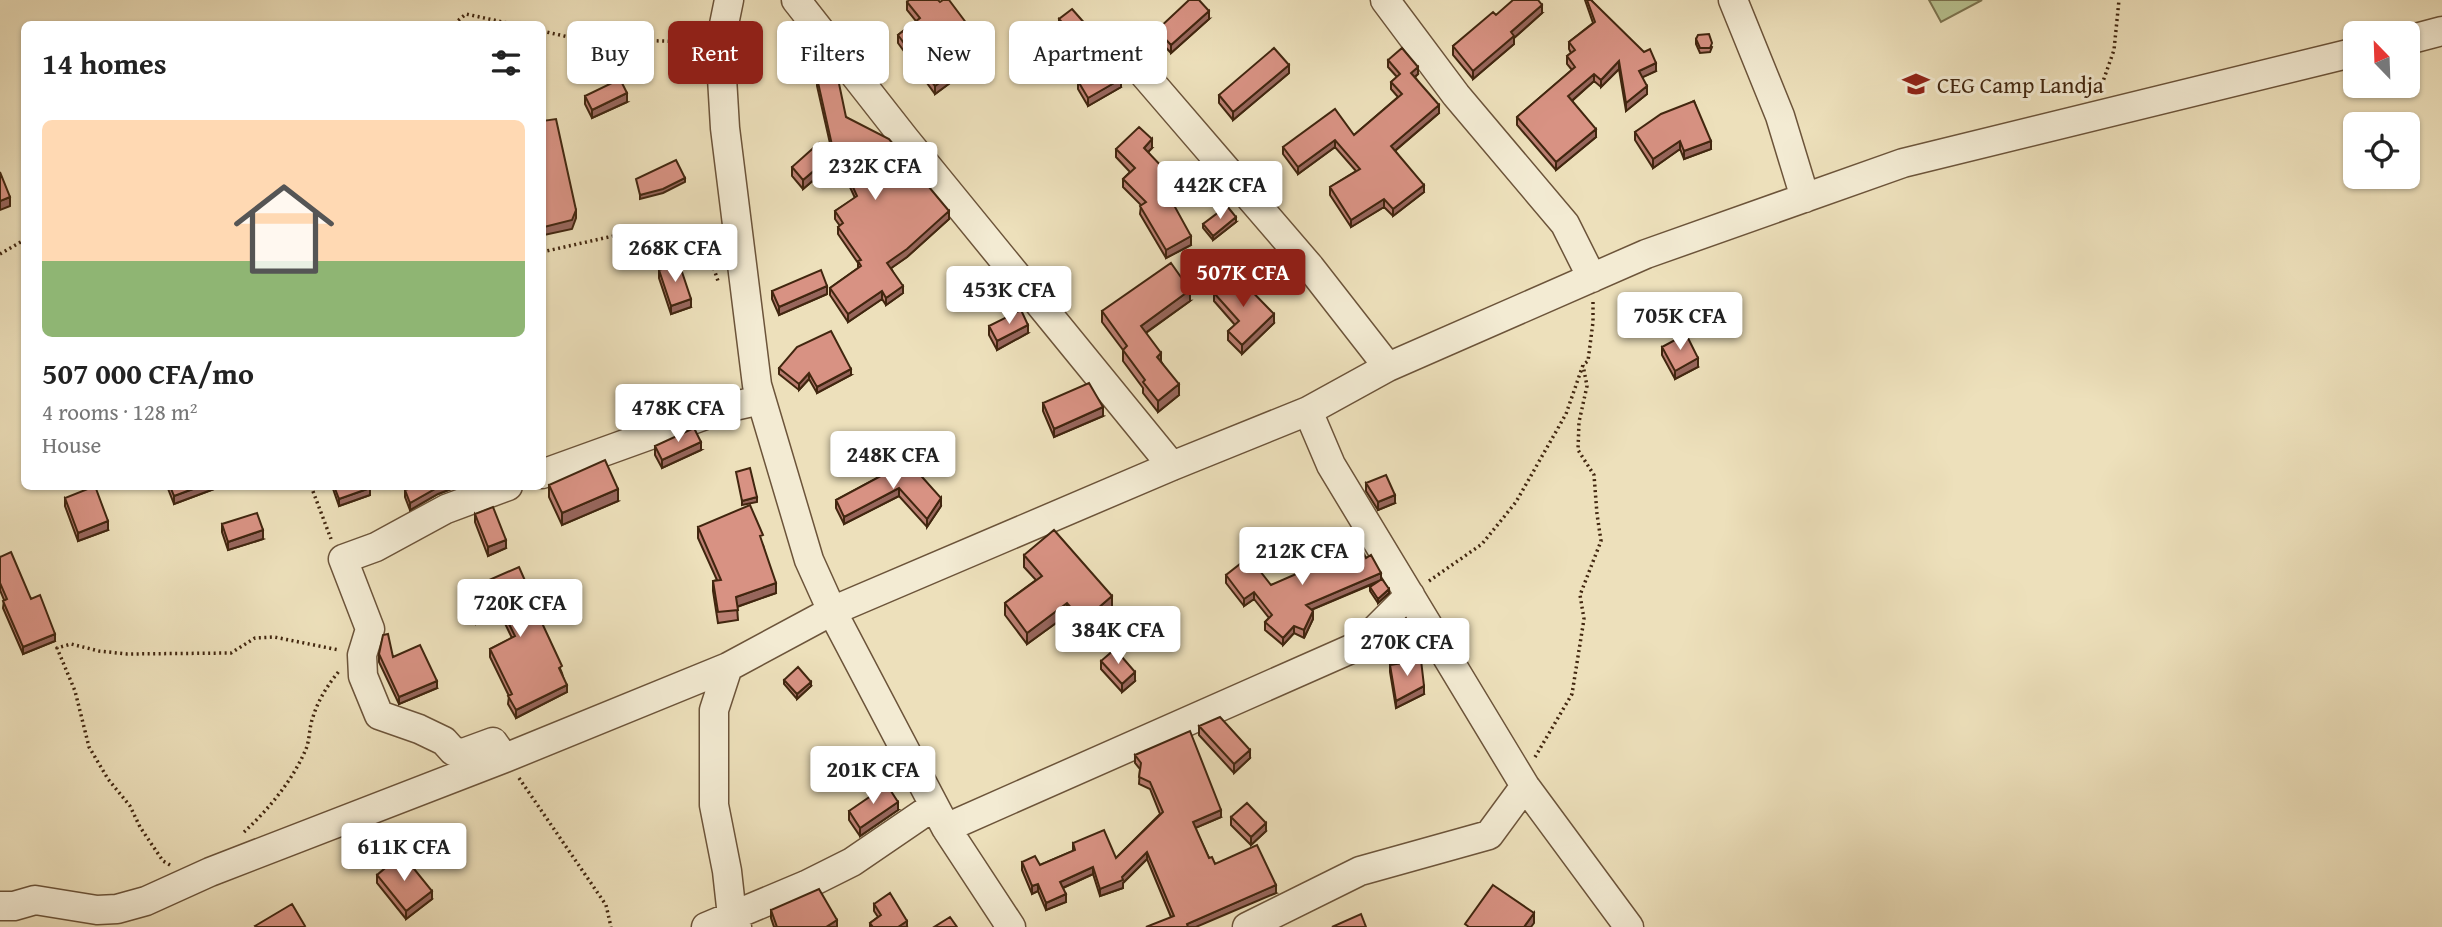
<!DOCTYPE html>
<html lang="en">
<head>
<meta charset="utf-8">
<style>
	body { margin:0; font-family:"Gentium Book Plus",serif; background:#f2f2f2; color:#222; height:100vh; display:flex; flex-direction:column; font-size:26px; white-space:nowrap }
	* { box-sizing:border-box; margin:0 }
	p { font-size:23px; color:#767676 }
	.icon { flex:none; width:38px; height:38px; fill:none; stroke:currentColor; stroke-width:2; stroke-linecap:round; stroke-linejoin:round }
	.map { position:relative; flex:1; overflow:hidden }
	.sheet { position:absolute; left:21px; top:21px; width:525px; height:469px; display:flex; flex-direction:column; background:#fff; border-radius:10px; box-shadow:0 2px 5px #0004 }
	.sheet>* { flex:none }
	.hud { position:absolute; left:567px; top:21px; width:665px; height:63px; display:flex; gap:14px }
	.needle { width:46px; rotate:337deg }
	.tools { position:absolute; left:2343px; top:21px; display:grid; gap:14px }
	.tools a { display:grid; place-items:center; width:77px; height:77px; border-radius:10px; background:#fff; box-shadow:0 2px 5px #0004; font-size:35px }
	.price { position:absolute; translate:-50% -60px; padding:0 16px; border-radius:7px; background:#fff; color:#222; font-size:23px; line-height:46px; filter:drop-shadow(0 2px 4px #0008) }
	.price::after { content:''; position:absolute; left:50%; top:42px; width:21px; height:16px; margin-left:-10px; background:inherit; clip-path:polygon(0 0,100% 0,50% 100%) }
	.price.on { background:#8f2418; color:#fff }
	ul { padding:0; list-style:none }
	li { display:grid; align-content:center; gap:14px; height:371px; padding:0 21px }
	li span { display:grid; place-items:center; height:217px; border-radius:10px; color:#555 }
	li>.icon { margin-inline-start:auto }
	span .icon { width:126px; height:126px; fill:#fffc; stroke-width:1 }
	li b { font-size:30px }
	h2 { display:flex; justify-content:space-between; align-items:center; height:84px; padding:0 21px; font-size:30px }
	.tag { padding:0 24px; border-radius:10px; background:#fff; box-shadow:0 2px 5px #0004; font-size:24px; line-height:63px }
	.tag.on { background:#8f2418; color:#fff }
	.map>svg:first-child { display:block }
</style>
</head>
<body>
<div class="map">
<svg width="2442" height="927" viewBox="0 0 2442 927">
	<rect width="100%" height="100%" fill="#ede0bb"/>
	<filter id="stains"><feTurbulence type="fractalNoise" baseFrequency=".00286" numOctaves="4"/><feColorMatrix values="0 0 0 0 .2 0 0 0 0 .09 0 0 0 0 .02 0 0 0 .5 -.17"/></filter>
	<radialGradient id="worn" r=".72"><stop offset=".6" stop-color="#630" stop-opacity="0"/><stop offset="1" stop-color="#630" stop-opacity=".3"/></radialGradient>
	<path fill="#b8c290" stroke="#7c7450" stroke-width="2" d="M1929,0H1982L1941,22Z"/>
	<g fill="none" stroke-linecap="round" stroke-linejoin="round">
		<defs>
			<path id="minor" d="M729,0L720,44L725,128L757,385L809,560L832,611L946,828L1011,927
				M796,0L905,139L1172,466
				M1385,0L1456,95L1565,224L1592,278
				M1733,0L1780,116L1805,198
				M2408,40L2442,31
				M1124,51L1310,267L1388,367
				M1308,411L1331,465L1525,786L1629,927
				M542,474L725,408L761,400
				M728,667L714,710V805L727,871L732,916L737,927
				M503,756L493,742L463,753L453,751L444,741L419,729L379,715L363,676L362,655L370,629L343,559L376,547L446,509L508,486
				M946,828L1360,645L1410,595
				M0,906H14L35,900L97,910L117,909L146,901L210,872L505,758L728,667L832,611L1172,466L1308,411L1388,367L1646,254L1903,163L2356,52
				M706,927L806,885L852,862L934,806
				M1247,927L1360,871L1489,835L1525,786"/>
		</defs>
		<use href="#minor" stroke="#6c543a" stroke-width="31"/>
		<path stroke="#41260f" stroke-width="3.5" stroke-dasharray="2 3.5" stroke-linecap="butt" d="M454,24L466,14L512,24
			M542,31L573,38L690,42L696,38
			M2100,90L2114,50L2119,0
			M542,252L640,230L688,241L714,269L718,281
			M0,254L24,240
			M311,486L331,539
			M1429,581L1482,544L1516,502L1566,414L1583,365L1588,361L1593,322V301
			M1535,757L1572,694L1584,619L1580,595L1601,541L1597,514L1594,475L1578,450L1579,422L1587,386L1583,365
			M519,778L606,905L611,927
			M244,832C268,810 293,780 306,749C310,739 309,727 313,717C318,700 329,683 340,670
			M170,865L163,861L140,827L130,806L108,779L89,747L75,691L57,648L71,644L99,651L127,654L231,653L255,638L274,637L339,650"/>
		<use href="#minor" stroke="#f3ebd3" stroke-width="28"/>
	</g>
	<path fill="#ba7e71" stroke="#41260f" stroke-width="2" d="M1585,0H1591L1656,71L1642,77L1647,94L1626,111L1619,69L1601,87L1594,81L1572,101L1596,137L1556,170L1517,125V117L1572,70L1567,64V56L1571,53L1569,49V42L1593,23Z
		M907,2L982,52L954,74V80L935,94L898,43V35L916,21L907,10Z
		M1542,13L1514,38V44L1473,79L1453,55V46L1496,15Z
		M1059,19L1110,60L1101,68L1121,87L1088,106L1078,89V81L1096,71L1059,28Z
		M1209,19L1171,53L1157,38V30Z
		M1696,39L1712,47L1710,52L1700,53L1696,44Z
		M1388,60L1418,74L1415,77L1439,113L1395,151L1424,192L1393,216L1384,207L1351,227L1330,195V187L1356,171L1335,147L1298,174L1283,154V147L1354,135L1398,97L1391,89V82L1397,77L1388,67Z
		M1289,73L1233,120L1219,103V95Z
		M817,78L846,117L949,219L907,257L891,268L903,293L886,305L882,299L848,322L830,295V288L858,268V263L838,234V227L840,226L835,219V211L855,198L837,159L834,161L817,86Z
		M585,96L627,102L592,118L585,104Z
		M1694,101L1711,149L1684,159L1680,149L1653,168L1635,140V132Z
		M1152,148L1148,152L1166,179L1162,184L1191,245L1166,258L1140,214L1141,205L1123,187V179L1130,172L1116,157V149Z
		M830,166L803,189L792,176V167Z
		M24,176V192L22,186V177Z
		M1236,222L1213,240L1203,228V224Z
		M659,270L691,307L671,314L659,278Z
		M772,291L827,294L779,315L772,299Z
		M1214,293L1274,323L1242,354L1228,340V331L1235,325L1214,301Z
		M1190,301L1146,333L1179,395L1158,412L1143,393V388L1123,361V350L1102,322V311Z
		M989,326L1028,333L997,350L989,335Z
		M1662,347L1698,367L1675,379L1662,355Z
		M779,368L851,375L817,393L809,379L799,390L779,374Z
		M1043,403L1103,416L1054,437L1043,411Z
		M655,446L701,450L662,468L655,455Z
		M894,469L941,506L927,527L899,496L844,524L836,508V500Z
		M1366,483L1395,503L1378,510L1366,491Z
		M549,485L618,501L562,525L549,497Z
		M167,486H214V489L174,504Z
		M332,486H370V495L339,506Z
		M404,486H459L438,494L410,510L405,497V490Z
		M65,498L108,530L78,541L65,506Z
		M475,514L506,548L488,556L475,522Z
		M222,524L263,539L228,550L222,532Z
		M698,527L763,545L776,593L737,607L738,620L718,623L713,591V581L717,580L698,538Z
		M1024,555L1112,607L1083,633L1067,615L1027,644L1005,615V603L1036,580L1024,567Z
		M0,557L31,599L55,641L23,654L3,608L4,600L0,590Z
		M1366,558L1389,593L1378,603L1370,591V587L1380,581L1311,610L1313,619L1304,638L1294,633L1283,645L1265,630V622L1269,618L1254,599L1244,606L1226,583V575L1271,585Z
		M464,591L530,598L562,673L567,692L516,718L508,704L509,696L490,657V649L512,638L500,613L476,624L464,598Z
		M379,654L437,688L399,704L379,662Z
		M1101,661L1135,681L1122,692L1101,669Z
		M1390,665L1424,694L1396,708L1390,672Z
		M784,680L811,686L797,699L784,684Z
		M1199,726L1250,758L1234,773L1199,735Z
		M1135,755L1221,817L1195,828L1209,858L1215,864L1276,893L1171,917L1147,859L1123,883V888L1100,896L1093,874L1063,888L1066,902L1046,910L1038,891L1032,894L1022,870V862L1040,865L1073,851V843L1116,858L1160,814L1150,789L1139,784L1140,769L1135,763Z
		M898,810L860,836L849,820V811Z
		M1231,817L1266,831L1251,845L1231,825Z
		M377,875L432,899L406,919L377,883Z
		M874,904L907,927H870V923L878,917L874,911Z
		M771,910L837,927H774L771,918Z"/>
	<path fill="#97665c" stroke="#41260f" stroke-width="2" d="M1542,5V13L1514,38V44L1473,79V71L1511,32Z
		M1209,11V19L1171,53V45Z
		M982,44V52L954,74V80L935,94V86L951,69Z
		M1110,52V60L1097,71V63Z
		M1619,61V69L1601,87V80Z
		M1656,63V71L1639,79V71Z
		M1289,65V73L1233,120V112Z
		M1418,67V74L1411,80V73Z
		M1594,74V81L1568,104V96Z
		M1121,79V87L1088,106V98Z
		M1647,86V94L1626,111V103Z
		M627,93V102L592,118V110Z
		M1439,105V113L1391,154V146Z
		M1596,129V137L1556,170V162Z
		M1152,139V148L1144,156V148Z
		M1335,140V147L1298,174V167Z
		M1680,141V149L1653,168V159Z
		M1711,141V149L1684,159V151Z
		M837,152V159L834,161V154Z
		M830,157V166L803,189V180Z
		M1166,171V179L1159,187V178Z
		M685,178V182L663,193L640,199V195Z
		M1424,185V192L1393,216V209Z
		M10,197V206L0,210V201Z
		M1384,199V207L1351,227V220Z
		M576,210V218L572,229L544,235V227Z
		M949,211V219L907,257L887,271V263Z
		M1236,217V222L1213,240V236Z
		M1191,236V245L1166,258V250Z
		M827,286V294L779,315V307Z
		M903,286V293L886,305V298Z
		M1190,290V301L1141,336V326Z
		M882,291V299L848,322V314Z
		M691,299V307L671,314V306Z
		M1274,314V323L1242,354V345Z
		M1028,325V333L997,350V341Z
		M1161,353V364L1157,357Z
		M1698,358V367L1675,379V371Z
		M851,369V375L817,393V387Z
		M809,373V379L799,390V384Z
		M1179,384V395L1158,412V401Z
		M1103,407V416L1054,437V429Z
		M701,442V450L662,468V460Z
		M201,486H214V489L174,504V496Z
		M440,486H459L438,494L410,510V503Z
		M370,488V495L339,506V499Z
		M899,488V496L844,524V517Z
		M618,489V501L562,525V513Z
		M1395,495V503L1378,510V502Z
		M757,497V502L742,505V501Z
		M941,498V506L927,527V519Z
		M108,521V530L78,541V533Z
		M263,530V539L228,550V542Z
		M506,540V548L488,556V547Z
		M1381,573V580L1306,612V605Z
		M776,583V593L736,607V597Z
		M1389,589V593L1378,603V599Z
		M1254,592V599L1244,606V599Z
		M1112,596V607L1083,633V621Z
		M1067,603V615L1027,644V633Z
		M500,606V613L476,624V616Z
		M1313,611V619L1304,638V630Z
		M1294,626V633L1283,645V638Z
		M1412,626V630L1401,637V633Z
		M55,634V641L23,654V647Z
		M1135,672V681L1122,692V684Z
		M437,681V688L399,704V697Z
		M811,682V686L797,699V694Z
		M567,685V692L516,718V710Z
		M1424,686V694L1396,708V701Z
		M1250,750V758L1234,773V764Z
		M898,802V810L860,836V828Z
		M1221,810V817L1193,829V822Z
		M1266,823V831L1251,845V837Z
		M1147,852V859L1123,883V888L1100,896V889L1122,877Z
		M1093,867V874L1060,889V882Z
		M1038,884V891L1032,894V886Z
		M1276,885V893L1196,927H1187V924Z
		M432,891V899L406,919V911Z
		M1066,894V902L1046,910V903Z
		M1534,913V923L1531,927H1524Z
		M837,920V927H826Z
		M907,921V927H898Z"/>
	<path fill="#d89283" stroke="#41260f" stroke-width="2" d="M909,0H938L940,2L943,0H949L982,44L951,69L954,72L935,86L898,35L920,18L907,2Z
		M1189,0H1199L1209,11L1171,45L1157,30Z
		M1513,0H1538L1542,5L1511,32L1514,36L1473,71L1453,46L1493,12L1496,15Z
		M1587,0H1591L1644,52L1650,49L1656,63L1639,71L1647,86L1626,103L1619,61L1601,80L1594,74L1568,96L1596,129L1556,162L1517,117L1575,67L1567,56L1575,50L1569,42L1595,22Z
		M1072,9L1110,52L1097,63L1059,19Z
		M1709,34L1712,43L1710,48H1700L1696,39L1698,35Z
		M1274,48L1289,65L1233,112L1219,95Z
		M1402,48L1418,67L1411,73L1439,105L1391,146L1424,185L1393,209L1384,199L1351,220L1330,187L1360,169L1335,140L1298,167L1283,147L1335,109L1354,135L1402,94L1391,82L1400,74L1388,60Z
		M1111,62L1121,79L1088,98L1078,81Z
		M837,74L846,117L889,139L949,211L907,249L887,263L903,286L886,298L882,291L848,314L830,288L861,266L858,261L861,260L838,227L843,223L835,211L857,196L837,152L834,154L817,78Z
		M620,79L627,93L592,110L585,96Z
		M1694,101L1711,141L1684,151L1680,141L1653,159L1635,132L1661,114Z
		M556,119L576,210L572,220L544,227L542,218V121Z
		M1139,127L1152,139L1144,148L1166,171L1159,178L1191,236L1166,250L1140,206L1146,202L1123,179L1135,168L1116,149Z
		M819,143L830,157L803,180L792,167Z
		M676,160L685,178L663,189L640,195L636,179Z
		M0,172L10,197L0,201Z
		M1227,206L1236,217L1213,236L1203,224Z
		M679,263L691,299L671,306L659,270Z
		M1171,263L1190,290L1141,326L1161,353L1157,357L1179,384L1158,401L1143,382L1145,380L1123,350L1127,346L1102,311Z
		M821,270L827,286L779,307L772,291Z
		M1235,274L1274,314L1242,345L1228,331L1239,321L1214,293Z
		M1021,310L1028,325L997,341L989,326Z
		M831,331L851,369L817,387L809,373L799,384L779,368L797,347Z
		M1686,334L1698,358L1675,371L1662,347Z
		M1089,383L1103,407L1054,429L1043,403Z
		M694,428L701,442L662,460L655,446Z
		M906,459L941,498L927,519L899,488L844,517L836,500L894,469Z
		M605,460L618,489L562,513L549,485Z
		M750,468L757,497L742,501L736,472Z
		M1386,475L1395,495L1378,502L1366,483Z
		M95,486L108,521L78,533L65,498Z
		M170,486H201L174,496Z
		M334,486H370V488L339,499Z
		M407,486H440L410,503L405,490L408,489Z
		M750,505L763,535L760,536L776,583L736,597L738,610L718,612L713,581L721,580L698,527Z
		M493,507L506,540L488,547L475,514Z
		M257,513L263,530L228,542L222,524Z
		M1054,530L1112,596L1083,621L1067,603L1027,633L1005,603L1042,576L1024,555Z
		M1360,546L1366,558L1371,555L1381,573L1306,605L1313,611L1304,630L1294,626L1283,638L1265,622L1272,615L1254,592L1244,599L1226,575L1249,557L1271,585Z
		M11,552L31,599L40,595L55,634L23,647L3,601L7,599L0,583V557Z
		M519,567L530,592L528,593L562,666L559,668L567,685L516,710L508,696L512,694L490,649L515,636L500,606L476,616L464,591Z
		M1382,579L1389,589L1378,599L1370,587Z
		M1406,618L1412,626L1401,633L1397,627Z
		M388,634L393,657L420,645L437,681L399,697L379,654L383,635Z
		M1115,649L1135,672L1122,684L1101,661Z
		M1421,660L1424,686L1396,701L1390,665Z
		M798,667L811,682L797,694L784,680Z
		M1220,717L1250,750L1234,764L1199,726Z
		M1190,731L1221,810L1193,822L1209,858L1212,857L1215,864L1257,845L1276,885L1187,924L1188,927H1146L1174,916L1147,852L1122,877L1123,880L1100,889L1093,867L1060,882L1066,894L1046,903L1038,884L1032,886L1022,862L1035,856L1040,865L1075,850L1073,843L1104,830L1116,858L1163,812L1150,782L1139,777L1141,763L1135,755Z
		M887,785L898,802L860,828L849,811Z
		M1247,803L1266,823L1251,837L1231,817Z
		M402,854L432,891L406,911L377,875Z
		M1493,885L1534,913L1524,927H1469L1465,924Z
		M819,889L837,920L826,927H777L771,910Z
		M890,893L907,921L898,927H873L870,923L881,915L874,904Z
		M292,904L305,926L303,927H256L255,926Z
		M1361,914L1366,927H1332Z
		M950,917L957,927H934Z"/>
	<defs>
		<symbol id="school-bare" viewBox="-9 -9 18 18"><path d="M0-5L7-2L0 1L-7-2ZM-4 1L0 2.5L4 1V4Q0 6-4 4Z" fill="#8f2418" stroke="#f3ebd3" stroke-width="2.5" paint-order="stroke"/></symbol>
	</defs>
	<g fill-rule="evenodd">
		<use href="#school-bare" x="1897" y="65" width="38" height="38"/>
	</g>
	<g text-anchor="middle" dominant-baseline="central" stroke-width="6" stroke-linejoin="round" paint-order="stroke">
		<g font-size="23" fill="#41260f" stroke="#f3ebd3" text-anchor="start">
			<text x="1937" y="84">CEG Camp Landja</text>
		</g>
	</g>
	<rect width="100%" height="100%" filter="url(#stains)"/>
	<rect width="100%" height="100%" fill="url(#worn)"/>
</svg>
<div class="tools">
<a><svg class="needle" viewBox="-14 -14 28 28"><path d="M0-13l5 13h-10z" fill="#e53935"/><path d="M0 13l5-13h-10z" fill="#767676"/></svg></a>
<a><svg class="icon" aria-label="locate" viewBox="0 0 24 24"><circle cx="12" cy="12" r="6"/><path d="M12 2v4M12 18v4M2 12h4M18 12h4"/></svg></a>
</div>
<b class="price" style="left:875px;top:202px">232K CFA</b>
<b class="price" style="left:1220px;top:221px">442K CFA</b>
<b class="price" style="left:675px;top:284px">268K CFA</b>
<b class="price on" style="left:1243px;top:309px">507K CFA</b>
<b class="price" style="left:1009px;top:326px">453K CFA</b>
<b class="price" style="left:1680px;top:352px">705K CFA</b>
<b class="price" style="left:678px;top:444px">478K CFA</b>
<b class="price" style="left:893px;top:491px">248K CFA</b>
<b class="price" style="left:1302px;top:587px">212K CFA</b>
<b class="price" style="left:520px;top:639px">720K CFA</b>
<b class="price" style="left:1118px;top:666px">384K CFA</b>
<b class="price" style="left:1407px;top:678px">270K CFA</b>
<b class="price" style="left:873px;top:806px">201K CFA</b>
<b class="price" style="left:404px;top:883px">611K CFA</b>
<div class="hud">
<a class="tag">Buy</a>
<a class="tag on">Rent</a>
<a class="tag">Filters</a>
<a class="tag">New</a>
<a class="tag">Apartment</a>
</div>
<section class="sheet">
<h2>14 homes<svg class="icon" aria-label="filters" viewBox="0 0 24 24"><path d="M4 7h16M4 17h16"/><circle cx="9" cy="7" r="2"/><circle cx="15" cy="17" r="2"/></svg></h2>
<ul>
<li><span style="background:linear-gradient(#ffd9b3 65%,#8fb573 0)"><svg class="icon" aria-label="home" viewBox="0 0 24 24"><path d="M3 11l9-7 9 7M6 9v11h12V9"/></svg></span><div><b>507 000 CFA/mo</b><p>4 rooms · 128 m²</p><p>House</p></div></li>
</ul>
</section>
</div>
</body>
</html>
